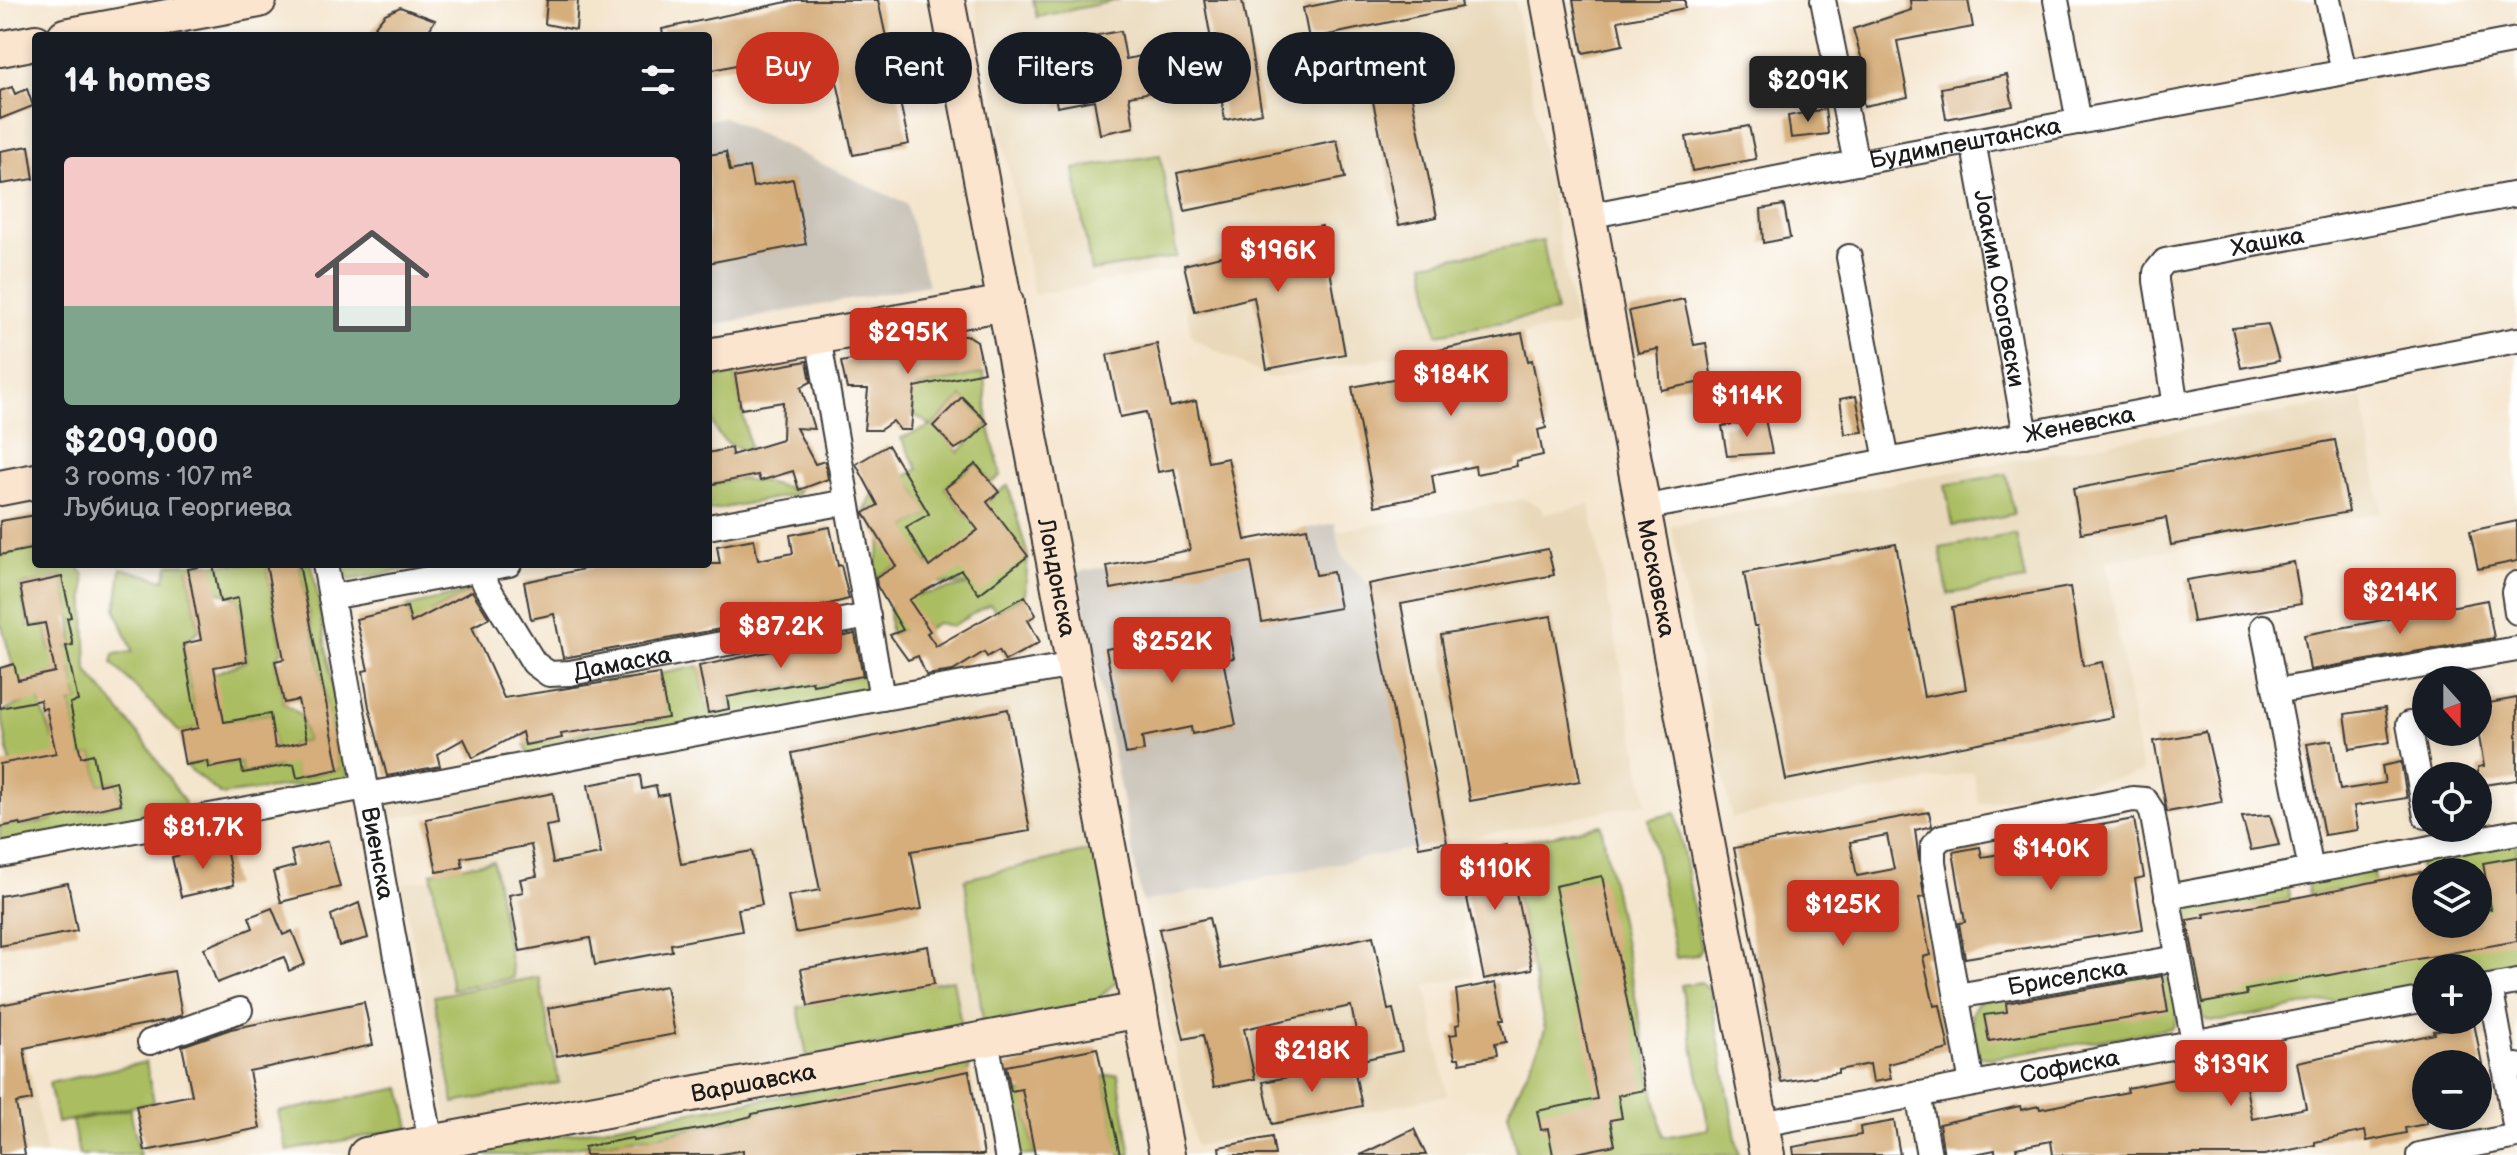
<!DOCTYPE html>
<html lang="en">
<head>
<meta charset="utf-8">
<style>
	body { margin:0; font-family:"Balsamiq Sans",sans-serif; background:#20242c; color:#f1f3f6; height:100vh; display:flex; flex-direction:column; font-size:30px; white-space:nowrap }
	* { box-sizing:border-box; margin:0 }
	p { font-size:26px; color:#9ea1a6 }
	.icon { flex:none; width:44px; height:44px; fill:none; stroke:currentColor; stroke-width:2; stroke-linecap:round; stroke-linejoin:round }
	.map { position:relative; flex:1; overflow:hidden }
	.sheet { position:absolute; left:32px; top:32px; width:680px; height:536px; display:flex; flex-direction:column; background:#171b24; border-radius:8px; box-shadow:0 4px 12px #0003 }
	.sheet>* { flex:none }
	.top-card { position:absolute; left:736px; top:32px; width:760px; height:72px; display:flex; gap:16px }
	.needle { width:52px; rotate:159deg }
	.fabs { position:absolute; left:2412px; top:666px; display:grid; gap:16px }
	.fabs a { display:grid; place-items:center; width:80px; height:80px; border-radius:50%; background:#171b24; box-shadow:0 4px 12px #0003; font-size:40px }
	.price { position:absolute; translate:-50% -68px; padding:0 18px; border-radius:8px; background:#c8321e; color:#fff; font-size:26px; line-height:52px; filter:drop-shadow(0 2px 4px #0008) }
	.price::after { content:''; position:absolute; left:50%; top:48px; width:24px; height:18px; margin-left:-12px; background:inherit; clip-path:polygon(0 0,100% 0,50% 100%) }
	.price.active { background:#222; color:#fff }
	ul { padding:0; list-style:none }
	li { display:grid; align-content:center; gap:16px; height:424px; padding:0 32px }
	li span { display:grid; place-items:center; height:248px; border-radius:8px; color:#555 }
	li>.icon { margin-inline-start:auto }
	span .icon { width:144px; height:144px; fill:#fffc; stroke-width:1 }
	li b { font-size:34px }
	h2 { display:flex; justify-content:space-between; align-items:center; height:96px; padding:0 32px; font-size:34px }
	.chip { padding:0 28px; border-radius:36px; background:#171b24; box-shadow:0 4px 12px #0003; font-size:28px; line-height:72px }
	.chip.active { background:#c8321e; color:#fff }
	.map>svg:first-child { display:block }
</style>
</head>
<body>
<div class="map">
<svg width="2517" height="1155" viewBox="0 0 2517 1155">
	<rect width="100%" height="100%" fill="#fff"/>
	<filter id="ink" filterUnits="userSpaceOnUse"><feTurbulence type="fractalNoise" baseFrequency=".0125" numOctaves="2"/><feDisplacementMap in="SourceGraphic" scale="16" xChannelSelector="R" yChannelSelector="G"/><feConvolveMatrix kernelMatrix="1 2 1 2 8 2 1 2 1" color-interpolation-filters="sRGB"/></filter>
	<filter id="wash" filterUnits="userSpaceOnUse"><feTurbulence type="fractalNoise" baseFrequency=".006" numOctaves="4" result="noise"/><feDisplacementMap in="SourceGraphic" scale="32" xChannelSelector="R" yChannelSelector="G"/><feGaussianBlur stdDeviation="1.8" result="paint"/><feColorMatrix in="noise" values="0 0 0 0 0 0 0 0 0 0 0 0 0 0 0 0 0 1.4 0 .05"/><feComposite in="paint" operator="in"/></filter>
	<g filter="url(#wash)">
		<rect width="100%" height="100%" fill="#f4e5cd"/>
		<path fill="#e9d9ba" d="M975,0H1515L1575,325L1270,378L1192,338L1177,269L1034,295Z
			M2362,398L2382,512L2106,561L2142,773L1979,804L1973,772L1732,818L1671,526L2051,453Z
			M1524,499L1541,507L1543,514L1590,505L1647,803L1447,842L1474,975L1426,985L1447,1095L1196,1146L1142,902L1398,851L1337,531Z
			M1067,669L1129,997L448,1126L402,884L468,871L456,807L390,819L386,797Z
			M0,1055L7,1076L31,1072L46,1155H0Z"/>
		<path fill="#c9c3b8" d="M724,117L906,204L928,285L708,326V120Z
			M1335,523L1342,556L1368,584L1420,847L1142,902L1078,572Z"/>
		<path fill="#aabd60" stroke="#636c3e" stroke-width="2" fill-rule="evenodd" d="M1033,0H1119L1037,17Z
			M1160,155L1177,257L1091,271L1074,169Z
			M1543,241L1556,312L1437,334L1424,263Z
			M984,373L988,423L1001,475L991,483L976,464L945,488L968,517L1008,485L1028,556L1025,596L996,612L990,604L952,626L937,623L928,629L923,622L890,635L889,607L904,598L968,585L939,583L920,552L873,579L881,542L928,514L912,486L864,513L872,495L918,469L901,438L932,426L913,414L912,388ZM962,397L988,423L959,452L933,425Z
			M735,374L750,450C709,447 708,412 708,379Z
			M2006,474L2014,514L1953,526L1945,485Z
			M737,479L760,481L799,490L798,494L708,511V485Z
			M2016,534L2025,580L1948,594L1940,548Z
			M36,548V564H76L84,575L87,671L145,742L185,803L181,814L0,848V827L20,823L22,826L53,820L48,789L10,762L1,712L23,703L2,626L0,627V555ZM62,577L71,617L73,645L50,650L45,623L28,626L20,586ZM71,669L78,700L70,703L77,736L54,741L42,709L35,677ZM93,755L99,785L116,781L121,804L80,813L69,759Z
			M169,564H266L282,650L275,661L284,703L301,715L307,741L290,745L298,778L339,769L299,564H312L348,778L221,795L185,765L208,761L210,767L241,762L243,773L278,767L269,714L179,732L112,663L114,654L133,652L116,610L121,568L164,580ZM188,570L218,591L238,599L247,661L215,673L195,711L183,644L199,630Z
			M371,564H435L350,580L340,570Z
			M475,589L430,613L445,642L415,640L407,607Z
			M805,643L813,685L867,675L877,699L531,764L525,745C554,740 583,731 612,727L605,680L629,679L638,723L667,718L659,674L699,666L708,713L729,708L721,662L745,656L752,692L799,686L788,648Z
			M1676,813L1701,949L1696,955L1676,958L1649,819Z
			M1601,825L1663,1137L1709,1129L1681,985L1701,982L1710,991L1739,1155H1520L1516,1151L1508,1112L1541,1042L1545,1029L1506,845Z
			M2517,842V965L2478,973V968H2426V983L2221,1021C2210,1021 2205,1021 2199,1011L2181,909L2184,906L2287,885L2290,899L2253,906L2247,940L2478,924V872H2473L2471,867L2442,872H2426V875L2421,876L2418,861Z
			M1101,848L1124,973L1093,1004L983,1022L965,879Z
			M493,861L513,978L452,989L431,872Z
			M2373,869L2384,926L2361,885L2309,895L2307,881Z
			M2158,970C2174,977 2183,1015 2172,1028L1993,1058L1979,1057L1971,1014L1978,1002Z
			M539,977L559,1083L454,1103L434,996Z
			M953,980L962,1030L807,1057L798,1007Z
			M146,1062L154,1102L57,1123L49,1083Z
			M969,1062V1071L805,1155H717L754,1148L867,1092L752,1114L750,1128L738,1119L652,1137L632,1138L524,1155H452Z
			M1118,1074L1131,1155H1119L1103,1076Z
			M401,1088L410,1128L287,1151L278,1112Z
			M1009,1091L1031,1094L1027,1115L1035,1155H1020Z
			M130,1109L140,1155H79L72,1121Z"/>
		<g id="blocks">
			<path fill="#d5ae7c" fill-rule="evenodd" d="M547,0H578L576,30L545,24Z
				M796,0H878L909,144L853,155L829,45L708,71V36H663L662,29Z
				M1204,0H1242L1262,113L1225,120Z
				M1341,0H1461L1462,7L1309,39L1303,8Z
				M1573,0H1685V8L1618,21L1623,45L1583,53Z
				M1910,0H1968L1973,27L1897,41L1908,97L1864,106L1856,68L1864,67L1853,29L1911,10Z
				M400,7L435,20L426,36H367L385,14Z
				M1121,31L1126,59L1168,51L1175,88L1129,96L1134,127L1100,134L1094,100L1057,107L1051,74L1087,67L1081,38Z
				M1405,65L1437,217L1399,225L1367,73Z
				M2007,75L2013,106L1946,119L1941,88Z
				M12,87L15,94L27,89L33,106L0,119V91Z
				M1825,109L1828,134L1791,138L1788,116Z
				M1749,126L1756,159L1692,171L1686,137Z
				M1337,140L1345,178L1185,211L1177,173Z
				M29,146L34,179L1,184L0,151Z
				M726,152L730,171L749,167L753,187L793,179L806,244L708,263V155Z
				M1784,205L1790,238L1763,243L1761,209Z
				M1322,226L1345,354L1267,369L1254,297L1195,312L1184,265L1245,250L1243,241Z
				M1684,299L1694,345L1706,343L1712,380L1661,390L1658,349L1638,353L1629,311Z
				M2268,324L2279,361L2241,368L2232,328Z
				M1522,333L1528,361L1532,360L1546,428L1538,430L1543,455L1516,461L1517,466L1476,474L1475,466L1432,475L1435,494L1375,506L1352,387L1428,372L1424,353Z
				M960,336H969L977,341L984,372L915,387L911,430H900L893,421L880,430H864L868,389H847L841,362L856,359L855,356Z
				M1157,344L1170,407L1196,401L1208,462L1228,458L1245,540L1307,528L1316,575L1333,572L1340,608L1262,622L1251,562L1111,589L1107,566L1190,550L1174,469L1158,472L1146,412L1120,417L1107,355Z
				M807,361L811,382L801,387L814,429L796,428L815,464L825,461L828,479L799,490L793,471L760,481L758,475L708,485V453L731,448L732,455L782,440L783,402L741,409L735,374Z
				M1856,396L1863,432L1845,434L1840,399Z
				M962,397L988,423L972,439L955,449L933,426Z
				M1765,419L1772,453L1727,456L1722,426Z
				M2335,440L2349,512L2171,545L2166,518L2081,533L2073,489Z
				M888,445L929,514L906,527L929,567L978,530L945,488L976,464L999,492L987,502L1028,556L979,594L961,570L909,600L930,631L927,633L936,646L1025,596L1036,615L1028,620L1040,642L1005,661L999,650L987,657L984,652L953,671L926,675L918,656L908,660L890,635L903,630L877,586L876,578L896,566L864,513L878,505L856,464Z
				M36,515V548L0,555V521Z
				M2517,521V561L2478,569L2470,531Z
				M830,527L838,566L841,565L849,599L821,606L822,610L806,613L805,608L725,626L726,628L563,658L554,614L531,619L524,582L606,564L608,567L627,564H720L717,546L754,539L758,560L793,553L790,535Z
				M1896,544L1924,697L1966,689L1952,607L2070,587L2083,666L2102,662L2113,717L1786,780L1757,626H1754L1744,573Z
				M1548,549L1554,575L1401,604L1447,842L1419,847L1368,584Z
				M2294,562L2301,604L2193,622L2186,580Z
				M213,564L220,602L238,598L247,661L214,667L224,722L270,714L275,748L307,741L298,700L284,703L275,661L284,659L266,564H299L339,769L297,778L294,764L243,773L241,762L209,768L208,761L185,765L179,732L198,728L183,644L201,640L188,569Z
				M62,577L71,617L67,618L73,645L66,646L78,701L70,703L81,757L93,754L99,785L116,781L121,804L21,826L20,823L0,827V764L56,753L46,708L42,709L40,700L0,708V668L14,664L18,680L55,672L45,623L28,626L20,586Z
				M472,591L489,618L472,627L504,698L659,674L668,718L561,734L562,738L525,745L522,732L473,758L464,739L437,754L440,766L387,776L369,707L363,671L368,670L356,619L407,607L411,623Z
				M2487,600L2494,638L2310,670L2304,635Z
				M1551,616L1580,781L1470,801L1441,635Z
				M1227,625L1234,658L1223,660L1236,725L1192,734L1191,727L1142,737L1144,751L1126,754L1106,649Z
				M855,634L863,676L813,685L812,681L727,697L729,709L708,713L699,666Z
				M2517,698V780L2478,786V767L2484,766L2478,731V705Z
				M2385,708L2390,742L2350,749L2345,714Z
				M1008,709L1030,831L911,851L922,909L795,933L788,896L820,890L792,753Z
				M2206,732L2222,802L2167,812L2154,741Z
				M2332,740L2340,790L2385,783L2382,766L2401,762L2407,798L2354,806L2358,830L2324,835L2307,744Z
				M640,775L642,789L656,786L658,796L668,794L681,864L752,851L762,905L738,909L742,931L671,944L672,951L595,965L590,938L520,951L509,895L523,892L520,879L537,876L531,845L461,858L463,867L437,872L426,819L553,793L558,824L546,826L553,863L601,854L588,785Z
				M1929,812L1932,826L1915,830L1924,897L1919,898L1930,955L1923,957L1934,1006L1940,1005L1949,1049L1888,1064L1891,1079L1873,1082L1870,1064L1838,1070V1073L1781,1082L1734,848ZM1887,835L1894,869L1857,876L1850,842Z
				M2270,815L2279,845L2251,850L2242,817Z
				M2134,819L2144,877L2135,879L2143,929L1965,958L1959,923L1965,922L1953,852L1980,847L1982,857L2047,846L2097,836L2095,826Z
				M328,841L340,887L281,902L273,872L295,866L291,851Z
				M225,845L234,885L181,897L172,857Z
				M1506,845L1532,969L1484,979L1458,855Z
				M2517,857V941L2246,990L2247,995L2203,1003L2187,920L2205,917L2204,914L2290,899L2421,872V876L2426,875V924H2478V911L2491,909L2483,863Z
				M1602,876L1645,1090L1618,1095L1622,1118L1610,1120L1615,1145L1567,1155H1553L1548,1129L1541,1130L1537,1111L1597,1099L1555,886Z
				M68,883L77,931L0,946V896Z
				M359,903L368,938L339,946L331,915Z
				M272,908L283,935L292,931L305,964L289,971L284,957L217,983L204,948L253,928L249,917Z
				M1209,918L1221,969L1373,936L1388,1010L1393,1009L1402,1051L1362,1060L1351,1006L1244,1029L1255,1079L1214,1087L1203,1035L1184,1039L1159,929Z
				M928,946L934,984L808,1006L801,969Z
				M174,971L182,1015L167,1020L24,1048L32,1100L16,1103L25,1155H0V1005Z
				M2162,976L2168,1012L1989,1041L1984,1015L2007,1012L2006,1003Z
				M1497,982L1505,1019H1501L1506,1042L1494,1044L1496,1056L1460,1063L1459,1058H1455L1450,1035L1457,1034L1456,1025L1460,1024L1456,990Z
				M666,986L675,1034L557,1056L548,1008Z
				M364,1002L373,1045L249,1071L260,1128L145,1151L136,1106L192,1095L182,1046L231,1029Z
				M2474,1023L2482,1064H2426V1073H2423L2426,1089V1124L2405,1128L2406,1133L2367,1141L2365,1131L2315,1142V1145L2264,1155H2053L2051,1141L2016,1148L2017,1152L2002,1155H1996L1995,1150L1970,1155H1944L1939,1124L2020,1106L2021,1110L2039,1106L2040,1109L2082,1101L2128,1092L2127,1088L2242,1066L2252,1119L2306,1108L2297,1062L2435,1034L2434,1031Z
				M1097,1048L1120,1155H1035L1022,1089L1011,1091L1006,1066Z
				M1353,1064L1362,1106L1272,1124L1263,1082Z
				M969,1071L984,1155H743V1150L717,1155H585L584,1147L632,1138L633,1141L704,1128L752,1116V1114Z
				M1894,1121L1900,1155H1794L1793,1147L1861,1135L1860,1127Z
				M1414,1129L1426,1155H1360Z
				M1272,1137L1275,1155H1220L1219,1147Z"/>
		</g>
	</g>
	<g filter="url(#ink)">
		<use href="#blocks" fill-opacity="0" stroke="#3c3a37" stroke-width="2"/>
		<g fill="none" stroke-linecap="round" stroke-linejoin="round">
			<defs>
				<g id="street">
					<path d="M1823,0L1856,163"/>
					<path d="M2056,0L2079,122"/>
					<path d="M2328,0L2344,72"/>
					<path id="s1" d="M1973,141L2026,435"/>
					<path id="s2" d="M1588,216L1856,163L2517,40"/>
					<path d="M1849,257L1887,461"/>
					<path d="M818,337L882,698"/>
					<path id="s3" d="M2176,406L2156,281V272L2165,261L2517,194"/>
					<path id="s4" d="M1643,508L2517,340"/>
					<path d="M708,527L847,502"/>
					<path id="s5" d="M325,564L431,1143"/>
					<path id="s6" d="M477,570L534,663L549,674L570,673L868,616"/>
					<path d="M2517,584L2514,592L2517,612"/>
					<path d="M331,597L509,564"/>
					<path d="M2263,627L2311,870"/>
					<path d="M2276,691L2517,649"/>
					<path d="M2409,724L2426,816"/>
					<path d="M367,795L882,698L1074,665"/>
					<path d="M0,855L366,787"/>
					<path d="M2167,897L2517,832"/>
					<path d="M2490,987L2505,1068"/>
					<path d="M2478,989L2517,982"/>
					<path id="s7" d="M1957,996L2178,958"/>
					<path d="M986,1039L1007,1155"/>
					<path d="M150,1042L240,1010"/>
					<path d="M2517,1066L2505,1068L2517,1136"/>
					<path d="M1972,1084L1933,862V846L1942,837L2133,799L2145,800L2152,811L2194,1043"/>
					<path d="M1918,1094L1929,1155"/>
					<path id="s8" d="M1761,1124L2426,999"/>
					<path d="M2419,1155L2517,1136"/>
				</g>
				<g id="secondary">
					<path id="s9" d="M947,0L1167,1155"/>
					<path id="s10" d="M1548,0L1643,508L1767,1155"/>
					<path d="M65,36L259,0"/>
					<path d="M0,49L36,42"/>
					<path d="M708,356L1006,303"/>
					<path d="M0,488L36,481"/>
					<path id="s11" d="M366,1155L1140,1010"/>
				</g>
			</defs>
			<use href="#street" stroke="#3c3a37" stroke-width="28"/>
			<use href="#secondary" stroke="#3c3a37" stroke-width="38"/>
			<use href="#street" stroke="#fff" stroke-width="24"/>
			<use href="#secondary" stroke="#fce5cf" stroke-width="34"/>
		</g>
	</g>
	<g text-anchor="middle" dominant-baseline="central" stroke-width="7" stroke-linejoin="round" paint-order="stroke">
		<g font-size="24" fill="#1c1c1c" stroke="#fff">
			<text stroke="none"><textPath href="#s2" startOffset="384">Будимпештанска</textPath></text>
			<text stroke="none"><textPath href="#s3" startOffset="254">Хашка</textPath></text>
			<text stroke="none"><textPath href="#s1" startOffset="150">Јоаким Осоговски</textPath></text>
			<text stroke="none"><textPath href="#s4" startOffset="444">Женевска</textPath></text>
			<text stroke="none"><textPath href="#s9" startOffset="588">Лондонска</textPath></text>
			<text stroke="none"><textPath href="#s10" startOffset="588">Московска</textPath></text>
			<text stroke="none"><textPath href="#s6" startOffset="202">Дамаска</textPath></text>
			<text stroke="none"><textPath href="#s5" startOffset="294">Виенска</textPath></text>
			<text stroke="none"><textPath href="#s7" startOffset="112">Бриселска</textPath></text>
			<text stroke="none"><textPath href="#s8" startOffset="314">Софиска</textPath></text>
			<text stroke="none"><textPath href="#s11" startOffset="394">Варшавска</textPath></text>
		</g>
	</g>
</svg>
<div class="fabs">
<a><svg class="needle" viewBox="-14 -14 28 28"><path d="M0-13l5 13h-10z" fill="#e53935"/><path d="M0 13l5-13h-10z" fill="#9ea1a6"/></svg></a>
<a><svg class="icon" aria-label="locate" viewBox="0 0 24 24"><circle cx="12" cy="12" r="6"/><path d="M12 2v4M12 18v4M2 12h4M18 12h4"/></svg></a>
<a><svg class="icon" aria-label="layers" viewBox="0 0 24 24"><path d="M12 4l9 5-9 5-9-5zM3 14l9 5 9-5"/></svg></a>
<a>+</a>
<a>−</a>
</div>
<b class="price active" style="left:1808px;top:124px">$209K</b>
<b class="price" style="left:1278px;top:294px">$196K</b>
<b class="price" style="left:908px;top:376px">$295K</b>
<b class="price" style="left:1451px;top:418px">$184K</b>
<b class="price" style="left:1747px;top:439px">$114K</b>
<b class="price" style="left:2400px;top:636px">$214K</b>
<b class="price" style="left:781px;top:670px">$87.2K</b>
<b class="price" style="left:1172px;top:685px">$252K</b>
<b class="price" style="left:203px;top:871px">$81.7K</b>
<b class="price" style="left:2051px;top:892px">$140K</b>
<b class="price" style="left:1495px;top:912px">$110K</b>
<b class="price" style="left:1843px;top:948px">$125K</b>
<b class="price" style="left:1312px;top:1094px">$218K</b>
<b class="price" style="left:2231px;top:1108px">$139K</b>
<div class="top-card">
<a class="chip active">Buy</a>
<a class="chip">Rent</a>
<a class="chip">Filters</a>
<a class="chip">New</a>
<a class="chip">Apartment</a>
</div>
<section class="sheet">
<h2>14 homes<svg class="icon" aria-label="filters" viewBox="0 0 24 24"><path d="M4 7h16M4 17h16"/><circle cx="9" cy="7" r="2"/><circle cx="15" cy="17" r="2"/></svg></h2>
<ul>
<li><span style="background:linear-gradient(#f6c9c9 60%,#7fa58c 0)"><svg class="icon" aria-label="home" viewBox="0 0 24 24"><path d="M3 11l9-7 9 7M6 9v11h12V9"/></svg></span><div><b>$209,000</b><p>3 rooms · 107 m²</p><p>Љубица Георгиева</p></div></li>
</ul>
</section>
</div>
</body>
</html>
